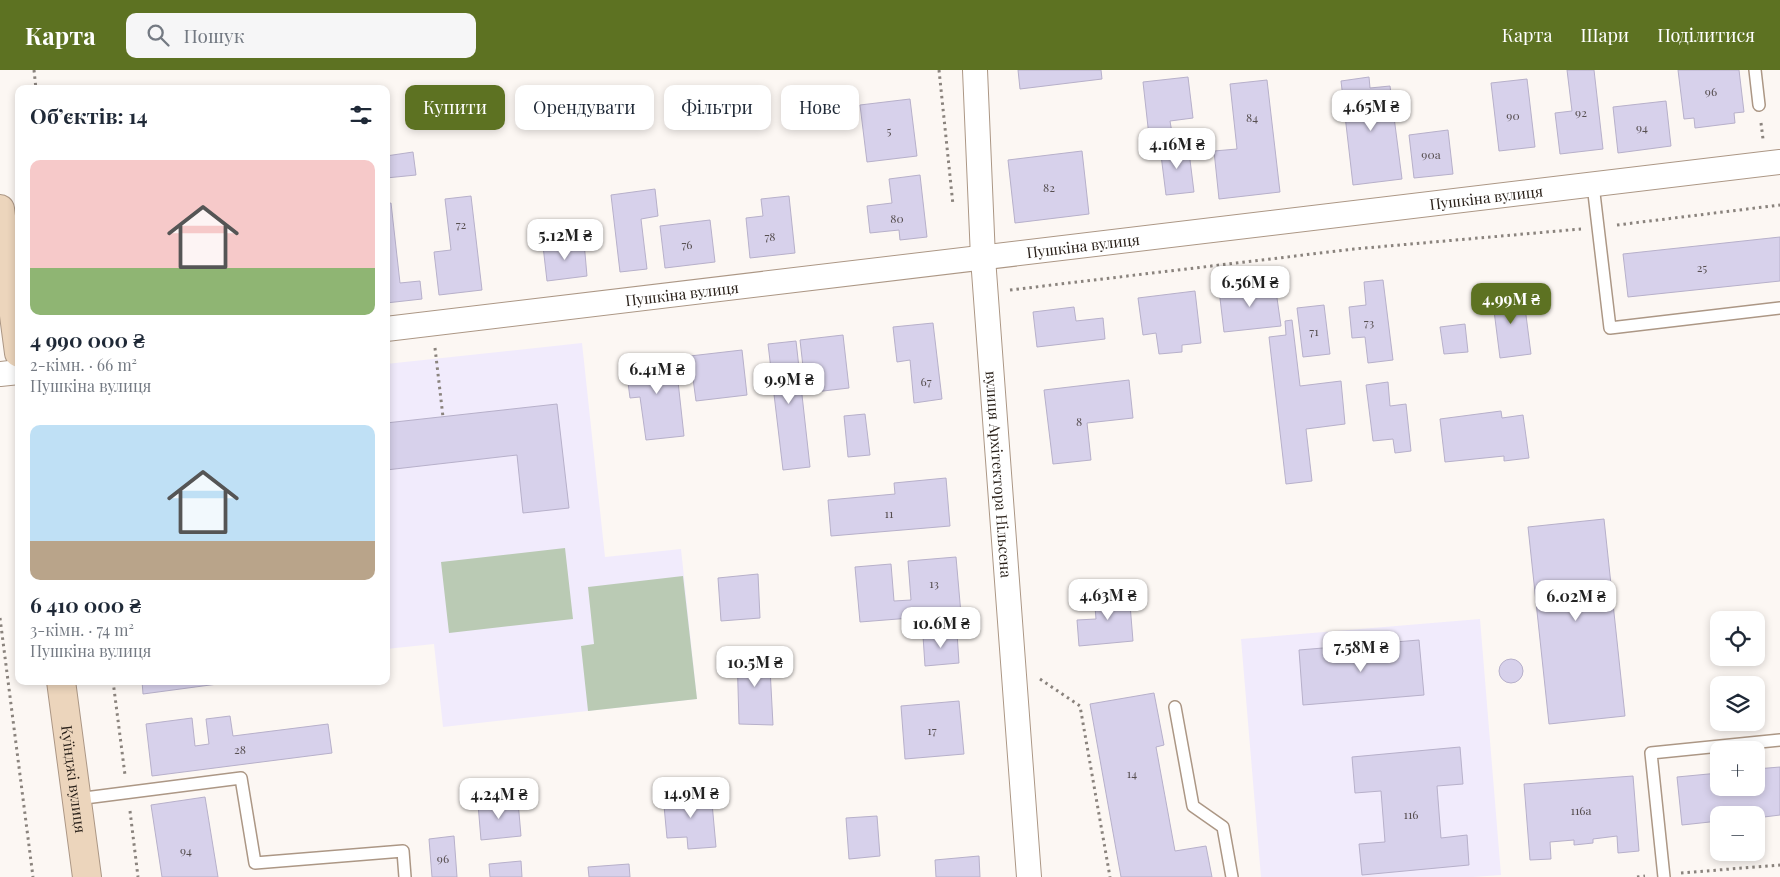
<!DOCTYPE html>
<html lang="uk">
<head>
<meta charset="utf-8">
<style>
	body { margin:0; font-family:"Playfair Display",serif; background:#f6f6f7; color:#1f2937; height:100vh; display:flex; flex-direction:column; font-size:19px; white-space:nowrap }
	* { box-sizing:border-box; margin:0 }
	p { font-size:16px; color:#747a83 }
	.icon { flex:none; width:28px; height:28px; fill:none; stroke:currentColor; stroke-width:2; stroke-linecap:round; stroke-linejoin:round }
	.map { position:relative; flex:1; overflow:hidden }
	.drawer { position:absolute; left:15px; top:15px; width:375px; height:600px; display:flex; flex-direction:column; background:#fff; border-radius:10px; box-shadow:0 2px 8px #0003 }
	.drawer>* { flex:none }
	.top-card { position:absolute; left:405px; top:15px; width:475px; height:45px; display:flex; gap:10px }
	.tools { position:absolute; left:1710px; top:541px; display:grid; gap:10px }
	.tools a { display:grid; place-items:center; width:55px; height:55px; border-radius:10px; background:#fff; box-shadow:0 2px 8px #0003; font-size:25px }
	.price { position:absolute; translate:-50% -42px; padding:0 11px; border-radius:10px; background:#fff; color:#222; font-size:16px; line-height:32px; filter:drop-shadow(0 1px 2px #0008) }
	.price::after { content:''; position:absolute; left:50%; top:30px; width:15px; height:11px; margin-left:-8px; background:inherit; clip-path:polygon(0 0,100% 0,50% 100%) }
	.price.current { background:#5d7222; color:#fff }
	ul { padding:0; list-style:none }
	li { display:grid; align-content:center; gap:10px; height:265px; padding:0 15px }
	li span { display:grid; place-items:center; height:155px; border-radius:10px; color:#555 }
	li>.icon { margin-inline-start:auto }
	span .icon { width:90px; height:90px; fill:#fffc; stroke-width:1 }
	li b { font-size:21px }
	h2 { display:flex; justify-content:space-between; align-items:center; height:60px; padding:0 15px; font-size:21px }
	.chip { padding:0 18px; border-radius:10px; background:#fff; box-shadow:0 2px 8px #0003; font-size:18px; line-height:45px }
	.chip.current { background:#5d7222; color:#fff }
	header { display:flex; align-items:center; gap:30px; box-sizing:border-box; height:70px; padding:0 25px; background:#5d7222; color:#fff }
	header strong { font-size:24px }
	nav { display:flex; gap:28px; margin-inline-start:auto; font-size:18px }
	.search { width:350px; height:45px; background:#f6f6f7; display:flex; align-items:center; gap:12px; box-sizing:border-box; padding:0 18px; border-radius:10px; color:#747a83; font-size:19px }
	.map>svg:first-child { display:block }
</style>
</head>
<body>
<header>
<strong>Карта</strong>
<div class="search"><svg class="icon" aria-label="search" viewBox="0 0 24 24"><circle cx="10" cy="10" r="6"/><path d="M15 15l6 6"/></svg>Пошук</div>
<nav><a>Карта</a><a>Шари</a><a>Поділитися</a></nav>
</header>
<div class="map">
<svg width="1780" height="807" viewBox="0 0 1780 807">
	<rect width="100%" height="100%" fill="#fcf7f3"/>
	<path fill="#f1ebfc" d="M582,273L605,487L681,479L697,629L443,657L434,574L386,579V294Z
		M1480,549L1501,805L1473,807H1261L1241,569Z"/>
	<path fill="#bacab4" d="M565,478L573,549L449,563L441,492Z
		M683,506L697,629L588,641L581,576L594,574L588,517Z"/>
	<path fill="#d7d1eb" stroke="#b7b0ca" d="M1018,0H1101L1102,9L1020,19Z
		M1567,0H1594L1603,79L1560,84L1555,43L1572,41Z
		M1678,0H1739L1744,42L1734,43L1735,53L1695,58L1694,48L1684,49Z
		M1188,7L1193,48L1170,51L1172,63L1149,66L1143,12Z
		M1369,7L1370,18L1390,16L1402,109L1353,115L1341,11Z
		M1527,9L1535,77L1499,81L1491,13Z
		M1267,10L1280,122L1219,129L1214,81L1237,79L1230,14Z
		M910,29L917,86L867,92L860,35Z
		M1666,31L1671,76L1618,83L1613,37Z
		M1448,60L1453,104L1414,108L1409,65Z
		M1188,74L1194,122L1166,125L1160,77Z
		M1082,81L1089,144L1015,153L1008,90Z
		M413,82L416,105L386,108V86Z
		M920,105L927,167L900,170L899,160L870,163L867,136L892,133L889,109Z
		M655,119L658,146L641,149L647,199L620,202L611,125Z
		M471,126L482,220L439,225L434,182L451,180L445,129Z
		M789,126L795,183L750,188L746,148L763,146L761,129Z
		M391,133L400,213L420,211L422,229L386,233V134Z
		M710,150L715,192L665,198L660,156Z
		M1780,167V211L1628,227L1623,184Z
		M584,172L587,206L547,211L543,176Z
		M1383,210L1393,290L1368,293L1365,267L1352,268L1349,237L1366,235L1364,212Z
		M1275,214L1281,256L1224,262L1219,220Z
		M1195,221L1201,273L1182,275V282L1159,284L1156,263L1143,265L1138,228Z
		M1523,222L1531,284L1500,288L1492,225Z
		M1324,235L1330,284L1303,287L1297,238Z
		M1074,237L1076,251L1103,248L1105,269L1037,277L1033,242Z
		M1292,250L1300,316L1341,311L1345,354L1306,359L1312,411L1286,414L1269,267L1286,265L1285,251Z
		M933,253L942,329L914,333L910,290L897,292L893,257Z
		M1465,254L1468,282L1444,284L1440,257Z
		M843,265L849,318L806,323L800,270Z
		M796,271L810,397L783,400L768,274Z
		M742,280L747,325L696,331L690,286Z
		M675,284L684,366L646,370L640,327L630,328L625,290Z
		M1129,310L1133,348L1087,353L1091,390L1053,394L1044,320Z
		M1388,312L1390,336L1406,334L1411,381L1395,383L1393,369L1373,371L1366,315Z
		M557,334L569,438L523,443L517,385L386,400V353Z
		M1501,341L1502,348L1523,345L1529,388L1504,391V386L1445,392L1440,349Z
		M865,344L870,385L848,387L844,346Z
		M946,408L950,456L831,466L828,430L895,424L894,413Z
		M1604,449L1625,646L1549,654L1528,457Z
		M956,487L961,544L860,552L855,497L891,494L894,531L911,530L908,491Z
		M758,504L760,548L721,551L718,508Z
		M1129,522L1133,571L1079,576L1077,550L1096,549L1094,525Z
		M957,563L959,593L925,596L923,566Z
		M1419,570L1424,625L1303,635L1299,580Z
		M769,579L773,655L739,654L737,581Z
		M1499 601a12 12 0 1 1 24 0a12 12 0 1 1-24 0Z
		M142,611H240L143,624Z
		M1154,623L1164,675L1156,677L1175,781L1206,776L1212,807H1121L1090,634Z
		M959,631L964,684L905,689L901,636Z
		M230,646L233,666L328,654L332,683L152,706L146,654L192,648L195,676L209,674L206,649Z
		M1460,677L1463,714L1437,716L1441,768L1467,765L1469,795L1362,805L1359,774L1385,772L1381,721L1355,723L1352,687Z
		M1780,697V745L1756,748V745H1719V751L1682,755L1677,707L1719,703V718H1756V699Z
		M1633,706L1639,781L1618,783L1617,766L1593,769V773L1574,775V770L1550,772L1551,789L1530,790L1524,714Z
		M711,722L716,777L688,779L687,767L667,768L663,725Z
		M205,727L218,807H162L151,735Z
		M518,731L521,766L481,770L478,734Z
		M877,746L880,786L849,789L846,748Z
		M454,766L457,807H432L429,769Z
		M979,786L980,807H936L935,790Z
		M521,791L522,807H490L489,794Z
		M629,794L630,807H589L588,797Z"/>
	<g fill="none" stroke-linecap="round" stroke-linejoin="round">
		<defs>
			<path id="lane" d="M1755,0L1759,35
				M1593,115L1610,258L1780,238
				M1175,637L1193,736L1223,757L1232,807
				M77,729L241,708L255,793L403,781L405,807
				M1664,807L1651,683L1780,670"/>
			<g id="street">
				<path id="s1" d="M975,0L983,188L1029,807"/>
				<path id="s2" d="M386,259L1780,92"/>
				<path d="M0,304L19,302"/>
			</g>
			<g id="secondary">
				<path d="M0,139L19,283"/>
				<path id="s3" d="M61,611L87,807"/>
			</g>
		</defs>
		<use href="#lane" stroke="#ac9785" stroke-width="14"/>
		<use href="#street" stroke="#ac9785" stroke-width="26"/>
		<use href="#secondary" stroke="#ac9785" stroke-width="30"/>
		<path stroke="#8a837d" stroke-width="3" stroke-dasharray="2.5 4" stroke-linecap="butt" d="M34,0L36,19
			M939,0L953,135
			M1761,53L1763,69
			M1617,155L1780,135
			M1010,220L1354,179L1581,159
			M435,278L443,347
			M0,548L33,807
			M1040,609L1080,636L1110,807
			M113,611L125,705
			M130,741L138,807
			M1681,803L1780,795
			M1637,807L1645,806"/>
		<use href="#lane" stroke="#fff" stroke-width="11"/>
		<use href="#street" stroke="#fff" stroke-width="24"/>
		<use href="#secondary" stroke="#ecd5bc" stroke-width="28"/>
	</g>
	<g text-anchor="middle" dominant-baseline="central" stroke-width="4.5" stroke-linejoin="round" paint-order="stroke">
		<g font-size="12" fill="#564e4f">
			<text x="1711" y="21">96</text>
			<text x="1581" y="42">92</text>
			<text x="1513" y="45">90</text>
			<text x="1252" y="47">84</text>
			<text x="1642" y="57">94</text>
			<text x="889" y="60">5</text>
			<text x="1431" y="84">90а</text>
			<text x="1049" y="117">82</text>
			<text x="897" y="148">80</text>
			<text x="461" y="154">72</text>
			<text x="770" y="166">78</text>
			<text x="687" y="174">76</text>
			<text x="1702" y="197">25</text>
			<text x="1369" y="252">73</text>
			<text x="1314" y="261">71</text>
			<text x="926" y="311">67</text>
			<text x="1079" y="351">8</text>
			<text x="889" y="443">11</text>
			<text x="934" y="513">13</text>
			<text x="932" y="660">17</text>
			<text x="240" y="679">28</text>
			<text x="1132" y="703">14</text>
			<text x="1581" y="740">116а</text>
			<text x="1411" y="744">116</text>
			<text x="186" y="780">94</text>
			<text x="443" y="788">96</text>
		</g>
		<g font-size="15" fill="#2b221b" stroke="#fcf7f3">
			<text stroke="none"><textPath href="#s2" startOffset="1108">Пушкіна вулиця</textPath></text>
			<text stroke="none"><textPath href="#s2" startOffset="702">Пушкіна вулиця</textPath></text>
			<text stroke="none"><textPath href="#s2" startOffset="298">Пушкіна вулиця</textPath></text>
			<text stroke="none"><textPath href="#s1" startOffset="405">вулиця Архітектора Нільсена</textPath></text>
			<text stroke="none"><textPath href="#s3" startOffset="99">Куїнджі вулиця</textPath></text>
		</g>
	</g>
</svg>
<div class="tools">
<a><svg class="icon" aria-label="locate" viewBox="0 0 24 24"><circle cx="12" cy="12" r="6"/><path d="M12 2v4M12 18v4M2 12h4M18 12h4"/></svg></a>
<a><svg class="icon" aria-label="layers" viewBox="0 0 24 24"><path d="M12 4l9 5-9 5-9-5zM3 14l9 5 9-5"/></svg></a>
<a>+</a>
<a>−</a>
</div>
<b class="price" style="left:1371px;top:62px">4.65M ₴</b>
<b class="price" style="left:1177px;top:100px">4.16M ₴</b>
<b class="price" style="left:565px;top:191px">5.12M ₴</b>
<b class="price" style="left:1250px;top:238px">6.56M ₴</b>
<b class="price current" style="left:1511px;top:255px">4.99M ₴</b>
<b class="price" style="left:657px;top:325px">6.41M ₴</b>
<b class="price" style="left:789px;top:335px">9.9M ₴</b>
<b class="price" style="left:1108px;top:551px">4.63M ₴</b>
<b class="price" style="left:1576px;top:552px">6.02M ₴</b>
<b class="price" style="left:941px;top:579px">10.6M ₴</b>
<b class="price" style="left:1361px;top:603px">7.58M ₴</b>
<b class="price" style="left:755px;top:618px">10.5M ₴</b>
<b class="price" style="left:691px;top:749px">14.9M ₴</b>
<b class="price" style="left:499px;top:750px">4.24M ₴</b>
<div class="top-card">
<a class="chip current">Купити</a>
<a class="chip">Орендувати</a>
<a class="chip">Фільтри</a>
<a class="chip">Нове</a>
</div>
<section class="drawer">
<h2>Об’єктів: 14<svg class="icon" aria-label="filters" viewBox="0 0 24 24"><path d="M4 7h16M4 17h16"/><circle cx="9" cy="7" r="2"/><circle cx="15" cy="17" r="2"/></svg></h2>
<ul>
<li><span style="background:linear-gradient(#f6c9c9 70%,#8fb573 0)"><svg class="icon" aria-label="home" viewBox="0 0 24 24"><path d="M3 11l9-7 9 7M6 9v11h12V9"/></svg></span><div><b>4 990 000 ₴</b><p>2-кімн. · 66 m²</p><p>Пушкіна вулиця</p></div></li>
<li><span style="background:linear-gradient(#bfe0f5 75%,#b9a48a 0)"><svg class="icon" aria-label="home" viewBox="0 0 24 24"><path d="M3 11l9-7 9 7M6 9v11h12V9"/></svg></span><div><b>6 410 000 ₴</b><p>3-кімн. · 74 m²</p><p>Пушкіна вулиця</p></div></li>
</ul>
</section>
</div>
</body>
</html>
